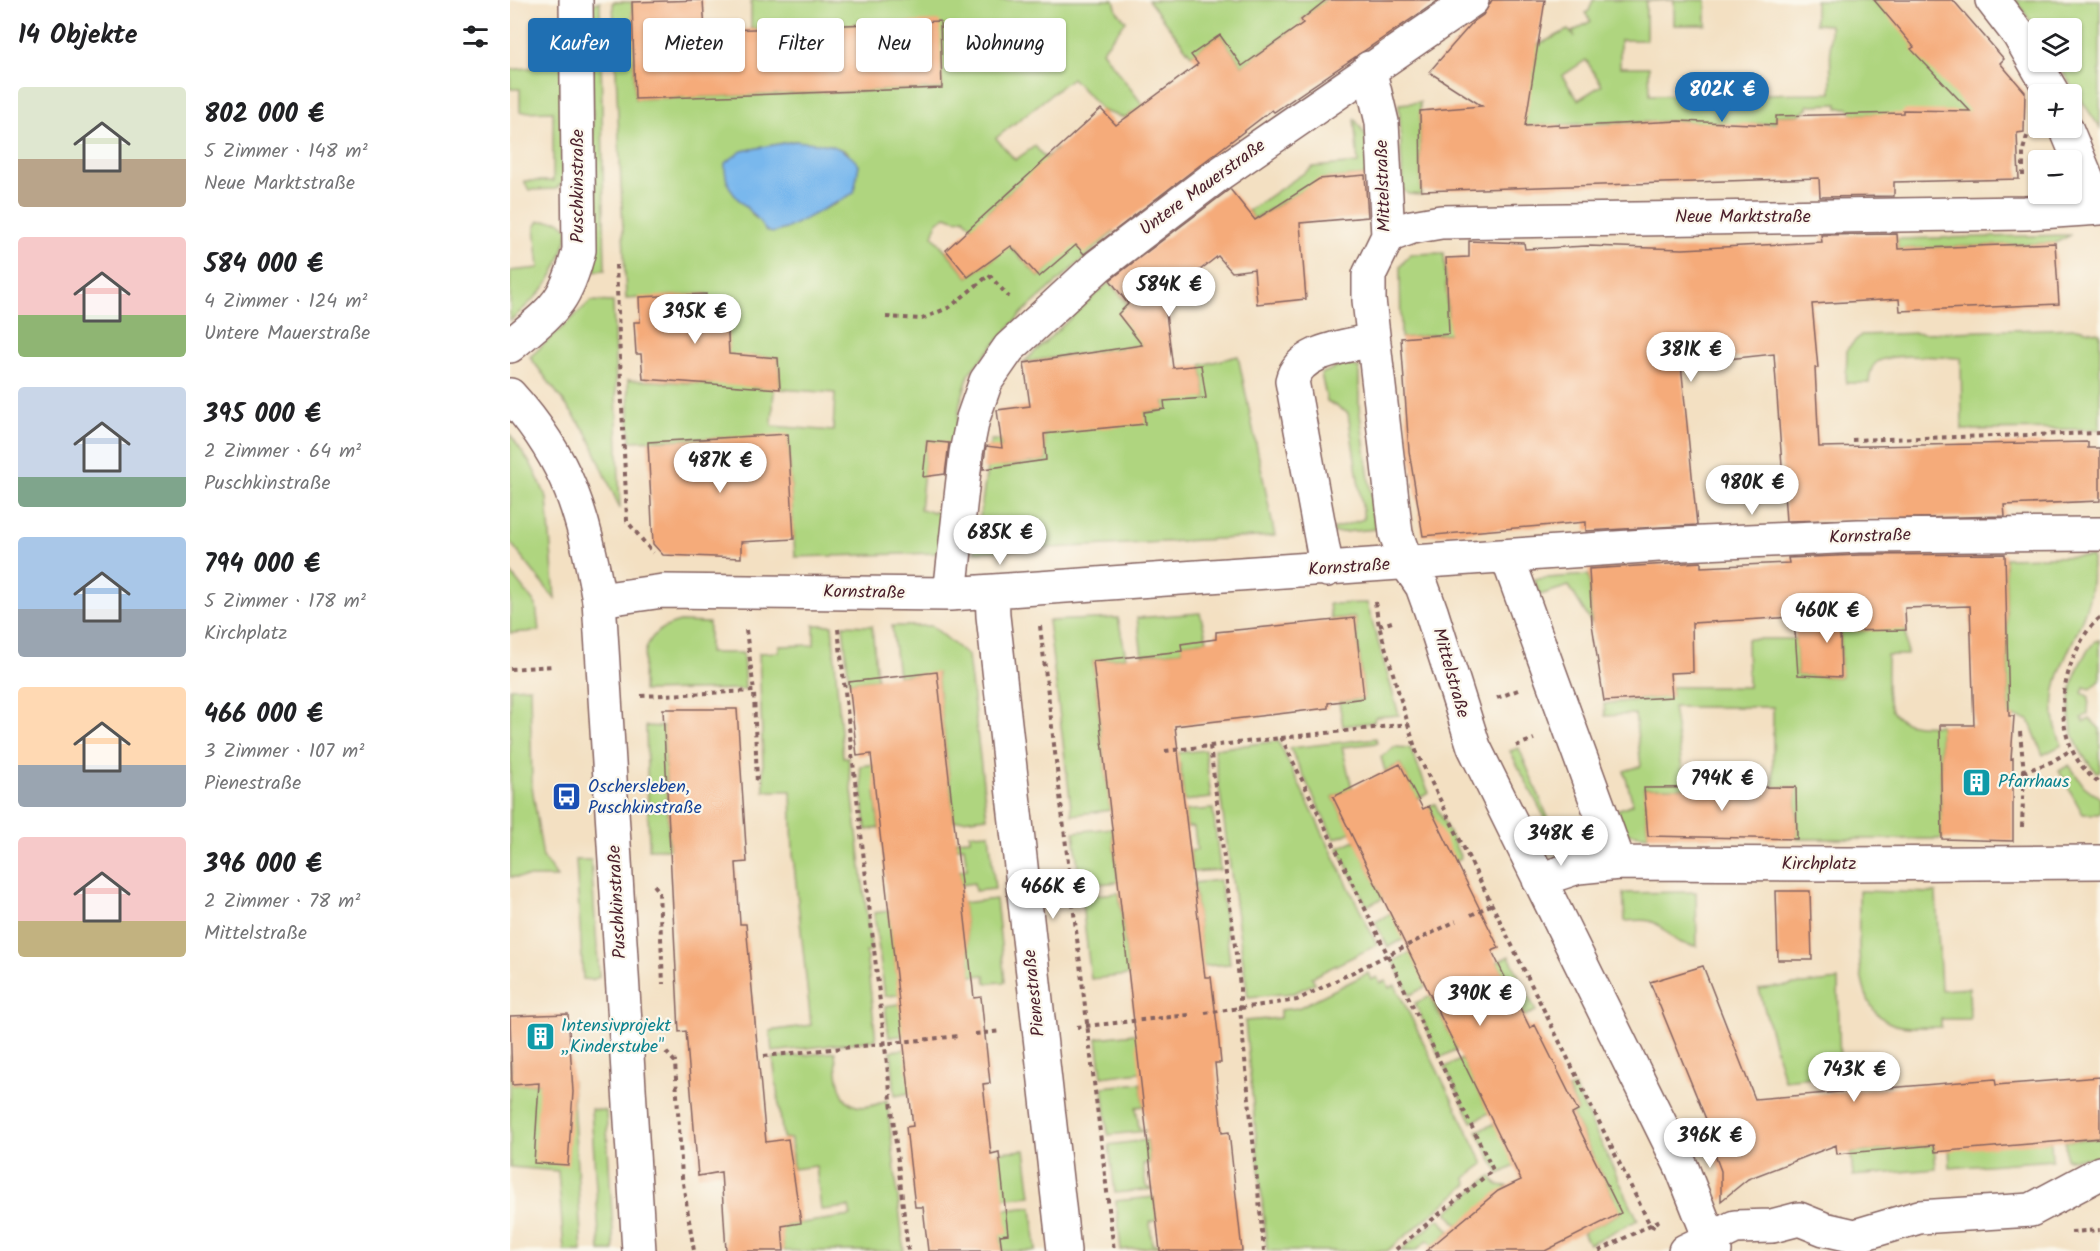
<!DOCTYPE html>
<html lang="de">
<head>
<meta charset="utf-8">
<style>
	body { margin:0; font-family:Kalam,sans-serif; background:#f2f2f2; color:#202124; height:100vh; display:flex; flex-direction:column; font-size:22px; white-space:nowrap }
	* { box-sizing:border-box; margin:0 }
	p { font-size:20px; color:#757577 }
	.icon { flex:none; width:33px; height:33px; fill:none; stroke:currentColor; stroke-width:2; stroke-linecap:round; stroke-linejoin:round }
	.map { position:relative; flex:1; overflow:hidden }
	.sheet { display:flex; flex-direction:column; background:#fff; width:510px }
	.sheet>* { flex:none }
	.guide { position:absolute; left:18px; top:18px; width:570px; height:54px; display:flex; gap:12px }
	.controls { position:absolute; left:1518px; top:18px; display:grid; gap:12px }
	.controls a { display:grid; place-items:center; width:54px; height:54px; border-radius:6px; background:#fff; box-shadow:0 2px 4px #0004; font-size:30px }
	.price { position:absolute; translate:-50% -51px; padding:0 14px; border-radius:21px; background:#fff; color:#222; font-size:20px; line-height:39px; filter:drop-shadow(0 2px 3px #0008) }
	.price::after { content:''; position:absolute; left:50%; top:36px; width:18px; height:14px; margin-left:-9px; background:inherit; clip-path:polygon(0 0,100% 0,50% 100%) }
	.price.on { background:#1f6fb2; color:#fff }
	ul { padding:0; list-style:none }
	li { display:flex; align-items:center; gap:18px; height:150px; padding:0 18px }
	li span { display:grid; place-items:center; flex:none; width:168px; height:120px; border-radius:6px; color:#555 }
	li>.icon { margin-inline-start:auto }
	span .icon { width:72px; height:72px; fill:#fffc; stroke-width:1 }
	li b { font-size:26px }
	h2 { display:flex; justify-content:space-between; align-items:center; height:72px; padding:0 18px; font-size:26px }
	.tag { padding:0 21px; border-radius:6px; background:#fff; box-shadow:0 2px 4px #0004; font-size:21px; line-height:54px }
	.tag.on { background:#1f6fb2; color:#fff }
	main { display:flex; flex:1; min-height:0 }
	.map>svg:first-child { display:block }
</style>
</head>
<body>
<main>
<section class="sheet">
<h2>14 Objekte<svg class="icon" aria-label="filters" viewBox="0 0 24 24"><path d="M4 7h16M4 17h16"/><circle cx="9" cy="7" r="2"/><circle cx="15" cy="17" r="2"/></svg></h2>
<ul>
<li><span style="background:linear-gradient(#dfe7d0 60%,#b9a48a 0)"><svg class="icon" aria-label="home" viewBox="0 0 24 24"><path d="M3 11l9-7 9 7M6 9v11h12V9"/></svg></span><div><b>802 000 €</b><p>5 Zimmer · 148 m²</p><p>Neue Marktstraße</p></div></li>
<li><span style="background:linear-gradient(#f6c9c9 65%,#8fb573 0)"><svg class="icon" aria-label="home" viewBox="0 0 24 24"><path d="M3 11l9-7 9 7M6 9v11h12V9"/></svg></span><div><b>584 000 €</b><p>4 Zimmer · 124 m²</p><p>Untere Mauerstraße</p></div></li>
<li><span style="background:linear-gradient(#c9d6e8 75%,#7fa58c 0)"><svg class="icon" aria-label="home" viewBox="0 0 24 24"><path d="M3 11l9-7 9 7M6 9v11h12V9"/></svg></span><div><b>395 000 €</b><p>2 Zimmer · 64 m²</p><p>Puschkinstraße</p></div></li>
<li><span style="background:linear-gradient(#a9c7e8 60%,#9aa5b1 0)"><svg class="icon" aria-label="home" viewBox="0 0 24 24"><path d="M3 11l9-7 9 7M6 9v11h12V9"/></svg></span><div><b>794 000 €</b><p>5 Zimmer · 178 m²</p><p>Kirchplatz</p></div></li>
<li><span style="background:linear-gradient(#ffd9b3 65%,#9aa5b1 0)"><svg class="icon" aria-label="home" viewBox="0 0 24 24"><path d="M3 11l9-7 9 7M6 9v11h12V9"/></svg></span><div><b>466 000 €</b><p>3 Zimmer · 107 m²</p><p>Pienestraße</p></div></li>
<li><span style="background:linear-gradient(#f6c9c9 70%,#c2b280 0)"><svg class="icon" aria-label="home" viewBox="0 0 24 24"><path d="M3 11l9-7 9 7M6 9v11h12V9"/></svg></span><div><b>396 000 €</b><p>2 Zimmer · 78 m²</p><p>Mittelstraße</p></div></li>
</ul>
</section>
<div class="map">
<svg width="1590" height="1251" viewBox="0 0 1590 1251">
	<rect width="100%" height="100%" fill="#fbf7ec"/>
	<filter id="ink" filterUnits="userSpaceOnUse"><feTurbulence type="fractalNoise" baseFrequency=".0167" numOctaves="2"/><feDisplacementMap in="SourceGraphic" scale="12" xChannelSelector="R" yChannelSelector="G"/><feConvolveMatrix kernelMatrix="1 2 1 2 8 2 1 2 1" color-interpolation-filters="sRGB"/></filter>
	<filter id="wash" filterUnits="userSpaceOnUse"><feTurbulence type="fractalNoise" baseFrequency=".008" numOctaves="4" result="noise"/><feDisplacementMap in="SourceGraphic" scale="24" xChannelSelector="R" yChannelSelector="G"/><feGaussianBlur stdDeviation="1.35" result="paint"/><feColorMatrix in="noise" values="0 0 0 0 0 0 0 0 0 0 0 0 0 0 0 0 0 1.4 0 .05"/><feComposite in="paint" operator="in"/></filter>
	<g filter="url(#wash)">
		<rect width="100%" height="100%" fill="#f3e0c2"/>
		<path fill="#afd57f" stroke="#7c7a55" stroke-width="1.5" fill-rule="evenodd" d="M241,0H604L607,11L616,21L592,51L633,105L615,118L593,111L562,78L486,138L505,160L525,146L535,158L547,149L567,187L604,232L513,312L460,372L450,403L445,444L417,441L410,510L435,513L428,553L285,557L278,436L120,441L118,380L202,384L218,353L216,298L196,299V294L116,299L103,2H122L125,99L432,88L429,22L241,29ZM284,141L320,145L338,152L328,203L294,217L250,221L242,215L232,151ZM511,182L567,242L529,277L493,239L478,212ZM436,216L447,220L454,218L487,256L458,277L423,236L427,222ZM241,356L268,358L270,389L325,393L323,431L262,426L264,388L242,387Z
			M638,0H817L791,20L810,46L781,31L732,66L710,35L681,55Z
			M1083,0H1196V25H1164V0L1136,1V40H1110V67H1139L1140,95L1321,93L1320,25L1305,24V0H1364L1406,45L1402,49L1465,112L1366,122V114H1343L1338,108H1328V104L1298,105V109L1288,115L1266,116V123L1230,125L1169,121L1012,126L1026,56L1018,50L1058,30L1065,37L1062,32L1081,21L1075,13L1079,11ZM1076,60L1092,85L1068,100L1052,76Z
			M1505,0H1590V128L1546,62H1562V28H1528V31Z
			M90,1L95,270L85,271L81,5Z
			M53,64L55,180L46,189L19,190L14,181H43V111L10,112V89H0V70Z
			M910,102L911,195L898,194L893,190L889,104Z
			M844,118L856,136L858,171L855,175L812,179L744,219L738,211L803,167L848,163Z
			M29,221H49L59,229C47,278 37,288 0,321V271L29,268L25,227Z
			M1561,235L1545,243L1388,249L1387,239Z
			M934,253L938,315L962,331L891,338L890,267L900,254Z
			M599,282L618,304L632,345L514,362Z
			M81,301L103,302L110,509L77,433L20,357Z
			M1567,328L1590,333V429L1452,430L1451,358C1433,358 1382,352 1367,362C1360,367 1360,375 1359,383H1336L1337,349L1351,335Z
			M728,356L765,536L465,552L481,440H491L493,466L536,460L534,434L590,418L655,409L654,390L696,398L691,365Z
			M836,363L849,368V407L866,529L824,533L823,529L854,519L838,413L817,401L811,374Z
			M0,434L22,466L37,498L45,599L0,542Z
			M1582,556C1582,570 1582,584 1579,598C1566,651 1526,685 1552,745L1533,755L1519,720L1499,716L1495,558Z
			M0,572L26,605L29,631L0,633Z
			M1079,575L1082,624L1059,586L1030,595L1024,579Z
			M857,603L889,715L865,717L864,722L833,726L829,702L854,698L845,617L821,619L819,604Z
			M1330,609L1396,630L1397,655H1377C1377,703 1371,729 1430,725L1432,839H1287L1286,787H1263V707H1163L1175,788H1134L1138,836L1117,833L1107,810L1123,804L1114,771L1131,766L1125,714L1095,716L1094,704L1162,696L1161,687H1238L1237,639H1286L1288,675L1331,677Z
			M690,613L697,640L672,644V651L632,655L627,618Z
			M608,618L616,657L583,661L600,810L562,815L538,621Z
			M170,622L199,623V653H233L235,689L133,691C134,656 130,632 170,622Z
			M304,625H322L333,757H338L361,951L356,952L366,1040L262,1052L260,1031L301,1025L283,855L281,791H254L249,653L269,652V646L304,645Z
			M333,625L362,626L367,679L339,682Z
			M382,626H422L458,656L477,817L444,821L427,673L388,676Z
			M1590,640V681L1580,689L1574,687L1572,693L1579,697L1578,714L1572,718L1574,722L1580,719L1590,729V771L1587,772C1549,736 1553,679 1585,641Z
			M20,687L22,786L33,858L47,877H0V688Z
			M136,726L154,727L159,849H139Z
			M866,738L867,743L832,747L842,788L823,797L841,832L824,839L780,748Z
			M768,741L867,945L802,977L805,983L784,993L738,997L704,749Z
			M885,747L900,748L919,793L907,799L890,764L875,771L871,757Z
			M1009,748L1039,820L1050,829L1076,821L1081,835L1048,832L1038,824L1000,751Z
			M695,750L701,798L674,801L670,763L648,765L647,755Z
			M384,762L365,792L369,828L356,830L350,766Z
			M1559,765L1574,786L1590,798V814H1573L1549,771Z
			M925,804L951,858L939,864L929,828L919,806Z
			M703,809L710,870L682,872L680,851L687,850L684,827H677L675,811Z
			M602,828L608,882L570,886L564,832Z
			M479,833L485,889L465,891L464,883L451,885L449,871L457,869L454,847L447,848L446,840L460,839V834Z
			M845,840L873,898L857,906L828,848Z
			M66,860H81L89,977L82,980L73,979Z
			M710,880L720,964L693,966L684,883Z
			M1349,891L1426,893L1431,990L1459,988L1460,1019H1431V1027C1415,1027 1395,1029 1380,1023C1340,1006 1350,928 1349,891Z
			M1186,892L1187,946C1157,944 1161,928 1140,921C1132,919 1123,921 1115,921L1113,893Z
			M609,893L619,975L581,979L571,896Z
			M486,899L495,982L476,983L475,975L461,976L453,903Z
			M379,911L389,995L375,996L364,913Z
			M881,913L943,915L878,947L865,922Z
			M950,929L917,986L900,995L883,961Z
			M999,956L1026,1011L1014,1016L987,962Z
			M858,973L861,980L867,977L870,983L876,981L879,988L885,985L974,1164L955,1178L958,1184L877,1251H757L735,1021L770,1018V1010L788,1008Z
			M1328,980L1330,1074L1274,1080L1249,989Z
			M921,996L947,1049L930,1058L905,1003Z
			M389,1004L448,1030L379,1037L375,1006Z
			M681,1028L630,1072L592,1077L587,1038Z
			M450,1043L399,1093L385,1096L381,1051Z
			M325,1052C328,1088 331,1122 377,1100L394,1251H274L271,1226L341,1216L339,1207L311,1210L306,1166L283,1169L281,1139L273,1138L263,1058Z
			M0,1055L3,1085L62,1081L72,1251H54L48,1171L0,1167Z
			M952,1059L979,1113L962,1122L935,1067Z
			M631,1083L634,1106L626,1107L629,1129L636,1131L598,1135L593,1087Z
			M1064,1087L1128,1220L1079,1244L1073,1232L1111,1213L1062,1114L1068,1111L1058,1089Z
			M81,1109L96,1111L104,1251H90Z
			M984,1124L1025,1156L989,1174L967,1131Z
			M1590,1138V1157L1556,1159L1555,1141Z
			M637,1140L640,1163L633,1164L636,1187L643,1189L605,1193L599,1145Z
			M1541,1142L1542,1160L1440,1168L1439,1144Z
			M1424,1145L1426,1169L1343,1176L1341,1153Z
			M515,1150L521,1196L487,1199L489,1152Z
			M981,1176L987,1185L998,1186L948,1225L937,1212Z
			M644,1197L647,1220L640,1222L642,1244H649L650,1246L611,1250L606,1201Z
			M522,1207L526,1251H492L490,1235L495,1210Z
			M929,1219L940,1231L923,1246L918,1240L905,1251H890Z"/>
		<path fill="#79b8ed" stroke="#626c8c" stroke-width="1.5" d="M284,141C312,144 331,142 349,165L344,193L276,229L262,233L255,230C241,203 214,201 215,163L232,151Z"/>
		<g id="blocks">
			<path fill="#f5ab7a" d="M193,0L195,31L430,21L432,88L125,99L122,2Z
				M816,0H929L764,112L762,110L574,254L566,245L529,277L501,246L458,277L436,250L591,109L606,125L688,64L681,55L710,35L732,66L793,23L791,20Z
				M982,0H1035L1015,126L1049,124V127L1169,121L1266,125V116L1393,113V110L1460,111L1401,49L1404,47L1364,0H1443L1494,59L1490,63L1515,92L1514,132L1507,133L1509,179L1384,182V196L1310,197L1309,178L911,191L910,111L972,106L919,72L963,22L973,15Z
				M855,175L858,217L790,223L796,299L747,304L744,269L722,272L708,256L654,298L663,368L691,365L696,398L654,401L655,409L634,412L635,424L534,434L536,460L473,469L476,446L492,448L487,410L520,406L514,363L632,345L608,314L618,304L600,280L720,189L745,220L809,179Z
				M1387,234L1388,249L1545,243L1549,304L1390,311L1389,299L1302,304L1308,368H1305L1309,447L1578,442V448H1590V501L1494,505L1495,516L1276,521L1264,354L1171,364L1187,525L1076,531V522L913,536L899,451L891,338L939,334L936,258L959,257V241L1014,243L1015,249L1078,246L1173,249L1312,242L1311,235Z
				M196,294V299L216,298L219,354L268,358L270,389L133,379L131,354H126L124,322H130L129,297Z
				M278,434L284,539L231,542V558L153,555L143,544L138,442Z
				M417,441L439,443L435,474L413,477Z
				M1495,554L1499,716H1504L1501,759L1503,758V841L1432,839L1430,725H1464L1460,606L1395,608L1396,630L1330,631L1331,677L1288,675L1284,617L1182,623L1183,672L1160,673L1162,697L1094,701L1082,624L1079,569L1191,562V567L1279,563L1278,558L1350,555Z
				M845,618L854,698L818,703V708L665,726L695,977H701L708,1033L711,1063H705L712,1133L719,1132L732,1251H650L583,661L672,651L671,644L706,639V632Z
				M427,672L464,998L471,997L480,1083L473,1084L481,1154L489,1152L498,1234L490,1235L492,1251H418L413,1207H405L396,1127L403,1126L361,754L347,756L339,682Z
				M153,709H227L237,862L226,863L230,924H236L256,1142L278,1139L291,1223L272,1226L274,1251H216L211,1172L188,1176L176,1031L169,1032Z
				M890,764L913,809L919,806L989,948L982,951L1020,1028L1025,1025L1068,1111L1062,1114L1111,1213L1035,1251H916L988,1191L1011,1180L823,797Z
				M1286,787L1287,839L1138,836L1134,788Z
				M1266,891H1300L1302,960H1268Z
				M1193,966L1245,1099L1485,1079L1486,1085L1590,1077V1138L1425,1152L1424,1145L1327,1154L1326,1145L1238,1179L1211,1201V1171L1196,1131L1200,1129L1140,982Z
				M58,1014L63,1092L58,1165L24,1163L29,1083L2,1085L0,1016Z"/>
		</g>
	</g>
	<g filter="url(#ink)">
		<use href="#blocks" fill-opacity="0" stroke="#856360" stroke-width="1.5"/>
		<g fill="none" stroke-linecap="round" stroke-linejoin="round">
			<defs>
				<path id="minor" d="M1482,0L1509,35L1543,94
					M859,68L872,122L878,236L859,275V300L886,534L897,564L912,586L921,611L964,747L1172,1168L1205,1251
					M1556,128L1589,208
					M878,236L902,227L931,222L1515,213L1590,208
					M0,346C41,311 55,306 69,250L66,0
					M997,556L1109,863
					M817,570L782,381C789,350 835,347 862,340
					M482,592L483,616L554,1251
					M440,594L456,453L463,418L476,381L499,348L588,266L705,177L962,0
					M89,600L153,591L440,594L1149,545L1349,536L1590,534
					M1029,880L1068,867L1109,863L1337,864L1590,862
					M1175,1251L1225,1227L1262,1226L1289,1219L1314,1229L1345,1236L1409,1217L1521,1210L1590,1173"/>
				<path id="major" d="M0,395C59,460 74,516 89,600L129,1251"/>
			</defs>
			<use href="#minor" stroke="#856360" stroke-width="36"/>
			<use href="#major" stroke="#856360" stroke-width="36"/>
			<path stroke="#856360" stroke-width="4" stroke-dasharray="4.5 4.5" stroke-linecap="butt" d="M1513,176V150L1518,133
				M106,265L117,521L143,553
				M376,317L412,319L440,307L479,275L499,297
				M1342,440L1590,433
				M865,602L869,626L906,751L1140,1225L1147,1228
				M1590,618C1580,625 1573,637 1568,648C1545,694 1546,751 1590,784
				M530,626L604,1251
				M869,626L885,621
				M328,629L398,1251
				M236,630L244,691
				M0,669L43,666
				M131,696L244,691L247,785
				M987,698L1008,690
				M1510,732L1514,772
				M771,737L983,1170L884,1251
				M700,746L730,986V1009L754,1251
				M1006,746L1024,739
				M655,751L898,724
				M1512,827L1514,772L1541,762L1561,750
				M144,885L149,891L153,984
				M961,915L982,904
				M695,1013L787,1000L946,921
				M567,1027L679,1015
				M465,1034L491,1031
				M156,1052L165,1062L172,1177L184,1251
				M254,1056L449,1036
				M1561,1232L1590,1230
				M1089,1251L1152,1219"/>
			<use href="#minor" stroke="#fff" stroke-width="33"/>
			<use href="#major" stroke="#fff" stroke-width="33"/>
		</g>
	</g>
	<defs>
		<symbol id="building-square" viewBox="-11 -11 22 22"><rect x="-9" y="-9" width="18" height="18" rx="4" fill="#0f9aa8" stroke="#fbf7ec"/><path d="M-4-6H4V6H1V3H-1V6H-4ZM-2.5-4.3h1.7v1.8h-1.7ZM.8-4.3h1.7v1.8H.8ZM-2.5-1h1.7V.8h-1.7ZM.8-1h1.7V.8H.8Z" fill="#fff"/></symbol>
		<symbol id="bus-square" viewBox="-11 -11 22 22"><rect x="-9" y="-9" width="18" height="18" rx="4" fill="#1a4fb4" stroke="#fbf7ec"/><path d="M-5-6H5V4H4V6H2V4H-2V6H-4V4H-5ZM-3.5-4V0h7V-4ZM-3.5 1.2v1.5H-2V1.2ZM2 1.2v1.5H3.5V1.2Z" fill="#fff"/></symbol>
	</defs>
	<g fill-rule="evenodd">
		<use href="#building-square" x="1450" y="766" width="33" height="33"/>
		<use href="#bus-square" x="40" y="780" width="33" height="33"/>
		<use href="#building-square" x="14" y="1020" width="33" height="33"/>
	</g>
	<g text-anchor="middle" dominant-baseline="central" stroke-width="4.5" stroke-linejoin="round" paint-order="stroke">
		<g font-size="18" fill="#4a1f2b" stroke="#fbf7ec">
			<text transform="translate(68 186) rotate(-90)">Puschkinstraße</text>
			<text transform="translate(874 186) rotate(-92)">Mittelstraße</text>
			<text transform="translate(693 188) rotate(-36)">Untere Mauerstraße</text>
			<text x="1233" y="217">Neue Marktstraße</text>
			<text transform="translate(1360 537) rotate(-2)">Kornstraße</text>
			<text transform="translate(839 568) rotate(-4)">Kornstraße</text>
			<text transform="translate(354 593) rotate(1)">Kornstraße</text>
			<text transform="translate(940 673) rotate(74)">Mittelstraße</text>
			<text x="1309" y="864">Kirchplatz</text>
			<text transform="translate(108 902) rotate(-93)">Puschkinstraße</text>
			<text transform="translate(525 993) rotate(-96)">Pienestraße</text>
		</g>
		<g font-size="18" fill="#0d838f" stroke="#fbf7ec" text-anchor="start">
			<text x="1488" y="782">Pfarrhaus</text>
			<text x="51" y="1026">Intensivprojekt<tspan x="51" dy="21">„Kinderstube"</tspan></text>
		</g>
		<g font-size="18" fill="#164399" stroke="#fbf7ec" text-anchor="start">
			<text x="78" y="787">Oschersleben,<tspan x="78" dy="21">Puschkinstraße</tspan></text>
		</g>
	</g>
</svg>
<div class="controls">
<a><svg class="icon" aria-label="layers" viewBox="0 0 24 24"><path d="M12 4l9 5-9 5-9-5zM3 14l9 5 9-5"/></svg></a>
<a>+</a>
<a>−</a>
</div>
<b class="price on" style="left:1212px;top:123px">802K €</b>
<b class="price" style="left:659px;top:318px">584K €</b>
<b class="price" style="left:185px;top:345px">395K €</b>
<b class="price" style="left:1181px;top:383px">381K €</b>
<b class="price" style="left:210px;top:494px">487K €</b>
<b class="price" style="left:1242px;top:516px">980K €</b>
<b class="price" style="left:490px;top:566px">685K €</b>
<b class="price" style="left:1317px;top:644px">460K €</b>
<b class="price" style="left:1212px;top:812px">794K €</b>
<b class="price" style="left:1051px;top:867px">348K €</b>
<b class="price" style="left:543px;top:920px">466K €</b>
<b class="price" style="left:970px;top:1027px">390K €</b>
<b class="price" style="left:1344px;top:1103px">743K €</b>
<b class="price" style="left:1200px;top:1169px">396K €</b>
<div class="guide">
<a class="tag on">Kaufen</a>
<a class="tag">Mieten</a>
<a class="tag">Filter</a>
<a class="tag">Neu</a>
<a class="tag">Wohnung</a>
</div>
</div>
</main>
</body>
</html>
